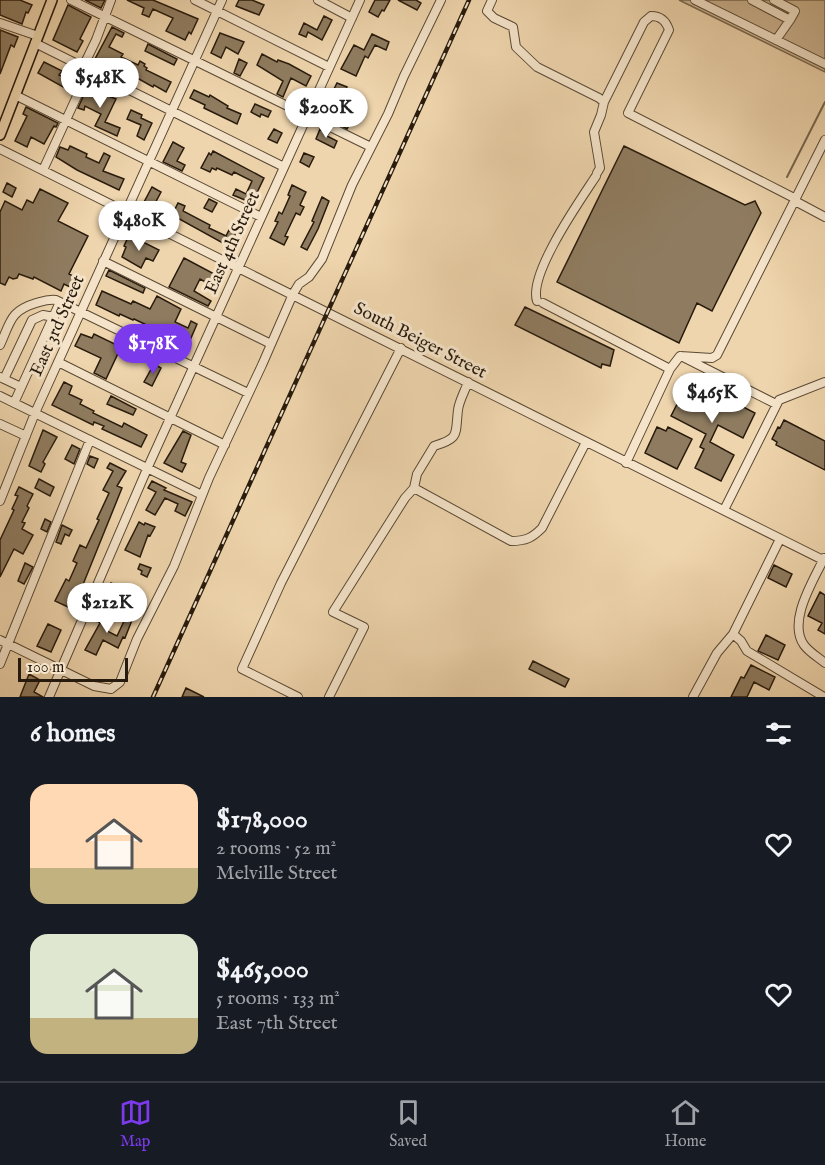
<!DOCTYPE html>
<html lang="en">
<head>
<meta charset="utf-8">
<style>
	body { margin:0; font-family:"IM FELL English",serif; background:#20242c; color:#f1f3f6; height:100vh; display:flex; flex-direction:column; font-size:22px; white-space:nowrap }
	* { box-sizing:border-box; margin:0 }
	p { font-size:20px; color:#9ea1a6 }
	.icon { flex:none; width:33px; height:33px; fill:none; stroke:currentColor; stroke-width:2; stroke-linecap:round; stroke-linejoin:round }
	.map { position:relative; height:697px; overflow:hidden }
	.sheet { display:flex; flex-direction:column; background:#171b24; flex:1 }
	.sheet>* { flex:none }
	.scale { position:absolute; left:18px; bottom:15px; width:110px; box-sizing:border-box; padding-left:6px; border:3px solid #281b0d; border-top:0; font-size:16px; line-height:21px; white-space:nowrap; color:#281b0d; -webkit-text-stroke:4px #f5e4ca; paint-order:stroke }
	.price { position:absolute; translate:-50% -51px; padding:0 14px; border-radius:21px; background:#fff; color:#222; font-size:20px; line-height:39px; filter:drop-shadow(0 2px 3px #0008) }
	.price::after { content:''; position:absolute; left:50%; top:36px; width:18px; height:14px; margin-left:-9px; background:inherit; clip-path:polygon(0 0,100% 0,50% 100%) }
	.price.current { background:#7c3aed; color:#fff }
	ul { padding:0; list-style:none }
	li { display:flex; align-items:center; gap:18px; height:150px; padding:0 30px }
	li span { display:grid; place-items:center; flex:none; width:168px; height:120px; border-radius:18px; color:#555 }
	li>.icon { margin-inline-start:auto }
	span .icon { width:72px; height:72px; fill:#fffc; stroke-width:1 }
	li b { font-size:26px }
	h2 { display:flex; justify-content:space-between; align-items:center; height:72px; padding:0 30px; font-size:26px }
	.menu { display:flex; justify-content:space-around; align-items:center; height:84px; border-top:2px solid #363941; background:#171b24; font-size:16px; color:#9ea1a6 }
	.menu a { display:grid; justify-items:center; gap:3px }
	.menu .current { color:#7c3aed }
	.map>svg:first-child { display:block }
</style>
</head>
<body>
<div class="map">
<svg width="825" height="697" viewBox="0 0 825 697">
	<rect width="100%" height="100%" fill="#efd5ad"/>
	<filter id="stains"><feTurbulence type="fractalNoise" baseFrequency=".00333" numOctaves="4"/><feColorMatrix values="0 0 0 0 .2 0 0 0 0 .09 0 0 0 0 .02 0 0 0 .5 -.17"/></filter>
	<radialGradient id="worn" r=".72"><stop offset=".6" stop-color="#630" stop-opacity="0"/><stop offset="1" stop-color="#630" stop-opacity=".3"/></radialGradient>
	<path fill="#cdb592" stroke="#7a6850" stroke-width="1.5" d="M679,0H825V72Z"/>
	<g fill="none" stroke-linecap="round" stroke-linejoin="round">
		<path stroke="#77654d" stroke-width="2" d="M787,177L825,102"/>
	</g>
	<path fill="#8f7c60" stroke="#281b0d" stroke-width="1.5" d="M0,0H20L32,5L28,13L26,12L22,24L0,15Z
		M85,0H105L101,8Z
		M127,0H153L198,19L191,34L189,32L185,40L166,31L173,18L153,9L149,17L142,14L144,8Z
		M239,0H252L264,5L259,15L236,6Z
		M375,0H390L384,11L382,10L378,17L369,12Z
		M398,0H416L421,3L417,10Z
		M68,5L91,17L80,39L83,41L77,52L53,40Z
		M324,16L332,20L322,40L308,32L306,37L299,34L304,23L317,30Z
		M112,27L124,33L122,37L116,34L109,47L123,54L121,57L138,65L140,61L145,64L144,66L147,68L146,70L171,82L166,92L154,85L153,87L116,66L115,69L95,59Z
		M0,30L18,37L14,47L11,45L0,74Z
		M220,33L244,42L238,54L226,47L221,58L211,53Z
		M372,34L389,42L386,50L375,45L368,58L365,56L356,76L341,69L354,45L364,50Z
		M148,44L177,59L174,65L145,51Z
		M262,54L277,62L278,60L289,64L311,76L306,86L291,78L283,97L277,94L283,81L257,65Z
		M239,59L247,63L240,76L234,73Z
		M44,62L62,71L59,75L69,80L65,88L38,73Z
		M337,83L347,87L339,104L342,105L338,112L326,105Z
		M87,88L116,99L105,122L120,128L117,136L95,126L101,114L85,106L84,110L78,108Z
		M194,90L209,97L210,95L228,106L227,108L241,114L237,124L204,108L205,105L190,98Z
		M255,104L271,111L268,117L261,114L260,117L251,112Z
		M26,107L58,123L56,127L54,126L44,144L31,137L27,147L15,141L27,116L23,114Z
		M131,110L142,115L141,118L152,123L144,140L137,136L141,125L127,119Z
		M343,111L351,115L346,124L349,125L347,129L338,124Z
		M274,129L282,133L277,143L268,139Z
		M320,129L329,133L327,136L337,141L334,148L316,139Z
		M173,142L184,148L177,161L185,165L182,171L163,162Z
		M70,146L87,154L86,157L99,163L104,153L110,156L103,171L124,179L119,190L77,170L56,157L60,147L68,150Z
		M624,146L745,205L755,201L761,213L712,311L697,303L679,343L557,282Z
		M213,151L264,178L252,203L233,195L236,189L246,194L252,181L234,172L232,175L217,168L216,170L212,168L210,172L201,168L209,153L211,155Z
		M304,153L314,157L309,167L300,162Z
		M7,183L16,188L12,197L3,192Z
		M292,185L306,192L300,205L304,207L300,215L296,213L285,236L288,237L284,245L270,238L278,222L275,221L279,212L282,214L290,196L288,195Z
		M152,187L161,192L152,209L143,204Z
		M40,189L68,203L58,221L88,236L69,274L75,277L70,287L64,284L61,291L34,277L33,279L19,274L17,278L13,279L9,277L5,285L0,283V212L5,201L22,210L27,200L33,203Z
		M322,197L329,201L318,229L307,250L301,247L314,222L312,221Z
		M209,199L217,203L212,212L204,208Z
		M178,203L185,206L183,211L210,225L209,228L226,236L229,230L236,233L230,247L172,215Z
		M129,235L159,250L153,261L146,258L141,268L122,257L126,247L124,246Z
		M184,258L218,276L213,286L200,279L194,291L211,301L208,306L169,287Z
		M109,270L145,288L143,293L106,276Z
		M102,291L131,304L133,301L150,309L157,296L181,309L175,322L188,328L191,321L197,324L188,345L160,335L153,332L155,329L134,319L133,320L120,314L119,316L96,305Z
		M525,307L614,350L610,366L602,364L601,368L515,325Z
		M81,334L92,338L94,334L121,347L106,379L94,373L101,358L75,346Z
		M154,364L161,368L152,386L144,382Z
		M690,379L755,413L743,438L718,425L710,442L734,455L721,481L695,468L704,449L700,447L706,434L671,416Z
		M64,382L72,386L69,394L82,400L80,404L94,411L93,413L122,427L124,423L147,435L141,447L102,429L104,426L94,422L93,425L52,405Z
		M111,396L136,409L133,415L107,404Z
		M784,420L825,441V470L776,445L777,442L772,439L778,427L780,428Z
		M657,427L666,431L668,427L692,439L677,469L645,453Z
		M43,430L57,437L43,462L45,464L41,472L29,466Z
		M183,431L191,435L181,462L186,464L182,472L164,463Z
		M72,445L80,449L74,464L65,459Z
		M90,456L98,459L94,468L87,464Z
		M110,463L126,471L117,486L122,488L82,587L78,595L75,593L68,607L55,601L66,579L69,581L77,563L73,561L80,545L86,548L99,520L97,519L109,493L103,490L113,471L107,468Z
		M39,479L54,487L50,496L35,488Z
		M152,481L166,488L164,490L192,502L185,516L175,511L178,504L165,498L155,515L146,510L156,492L148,488Z
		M19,487L33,494L27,506L29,508L22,522L25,523L22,529L33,535L23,554L14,549L0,577V540L14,510L12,509L18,496L15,495Z
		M45,519L51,522L47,532L41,529Z
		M139,522L144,525L145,523L155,527L150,536L148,535L140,557L125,550Z
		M62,525L72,530L69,536L65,534L61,544L56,542Z
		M25,563L33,567L24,584L18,581Z
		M140,564L151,568L147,577L141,574L142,571L138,569Z
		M774,565L792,574L786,587L768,578Z
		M111,583L125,590L121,598L107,592Z
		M820,592L825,595V634L818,630L822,623L808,616Z
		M101,612L113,617L107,631L117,636L126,617L132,620L125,638L123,637L118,648L103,640L96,655L85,650L100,623L97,621Z
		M48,624L61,630L51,652L37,646Z
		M766,635L785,645L778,660L758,651Z
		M533,661L569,679L565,687L529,669Z
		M751,665L775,677L769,690L754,682L747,697H731L741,677L744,678Z
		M29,674L40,680L34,692L43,697H20Z
		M186,688L204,697H182Z"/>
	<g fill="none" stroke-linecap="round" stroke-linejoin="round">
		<defs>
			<path id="minor" d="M71,0L371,147
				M195,0L329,67
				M318,0L352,18
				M492,0L487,11L494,18L513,27L516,47L537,67L599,98L604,102L601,115L594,132L600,168L597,173
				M695,0L825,64
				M752,0L790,20L795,11L774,0
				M0,23L38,36
				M776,40L790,20
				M35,43L284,167
				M83,67L96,40L111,0
				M15,95L261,217
				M604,102L644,22L651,16C661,16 666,21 669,30L628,113L796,199
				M0,149L825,561
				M43,170L89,70
				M795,201L825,217
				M103,261L271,344
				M537,301C528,274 581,199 596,176
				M543,303L670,369
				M0,345C11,321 10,311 36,303C43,301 48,299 56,300L248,393
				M681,356L776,404
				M58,362L225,445
				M0,377L4,379L32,320L43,315L54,317
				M4,379L21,387
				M468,382C465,391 459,401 458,410C455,435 460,438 434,446L417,474L414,488L511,541C526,541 532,538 542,528L586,442
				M0,396L202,495
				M14,403L60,302
				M0,424L26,436
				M626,463L670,369L680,356L712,358L717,355L825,140
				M0,501L35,413L222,0
				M724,510L779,400L825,382
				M780,539L733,634L741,641L747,651L824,697
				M824,558C814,580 787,621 804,645C809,652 819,658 825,663
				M0,640L94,686L111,689L120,682L137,639L174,566L209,478L262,365L293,294L299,284L309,277L322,259L352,185L388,114L404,76L441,0
				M0,664L90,440
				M49,697L147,469L360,0
				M298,697L242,669L281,583L401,348
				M329,697L364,627L333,612L405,498L414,488
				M693,697L717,653L733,634"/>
			<path id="major" d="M0,135L52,0"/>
		</defs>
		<use href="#minor" stroke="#5a4a35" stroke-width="10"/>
		<use href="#major" stroke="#281b0d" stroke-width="12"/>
		<use href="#minor" stroke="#f5e4ca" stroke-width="8"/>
		<use href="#major" stroke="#efd5ad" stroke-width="9"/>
		<defs>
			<path id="rail" d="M153,697L469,0"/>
		</defs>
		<use href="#rail" stroke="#281b0d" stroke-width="4.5"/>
		<use href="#rail" stroke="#f5e4ca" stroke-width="2" stroke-dasharray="7" stroke-linecap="butt"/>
	</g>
	<g text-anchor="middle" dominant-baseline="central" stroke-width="6" stroke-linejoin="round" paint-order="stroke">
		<g font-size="18" fill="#281b0d" stroke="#f5e4ca">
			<text transform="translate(233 243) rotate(-66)">East 4th Street</text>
			<text transform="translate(58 326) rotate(-66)">East 3rd Street</text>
			<text transform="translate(420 341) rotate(27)">South Beiger Street</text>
		</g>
	</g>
	<rect width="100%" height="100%" filter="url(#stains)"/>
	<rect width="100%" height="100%" fill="url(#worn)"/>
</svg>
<div class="scale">100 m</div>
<b class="price" style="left:100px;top:109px">$548K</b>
<b class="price" style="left:326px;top:139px">$200K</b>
<b class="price" style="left:139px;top:252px">$480K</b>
<b class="price current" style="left:153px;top:375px">$178K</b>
<b class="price" style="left:712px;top:424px">$465K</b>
<b class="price" style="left:107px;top:634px">$212K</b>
</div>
<section class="sheet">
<h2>6 homes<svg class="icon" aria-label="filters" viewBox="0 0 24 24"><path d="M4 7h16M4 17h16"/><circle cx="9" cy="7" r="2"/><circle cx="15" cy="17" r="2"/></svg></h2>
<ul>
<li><span style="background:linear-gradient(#ffd9b3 70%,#c2b280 0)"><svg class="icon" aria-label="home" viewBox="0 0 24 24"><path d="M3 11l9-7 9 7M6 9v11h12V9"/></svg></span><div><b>$178,000</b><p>2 rooms · 52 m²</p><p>Melville Street</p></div><svg class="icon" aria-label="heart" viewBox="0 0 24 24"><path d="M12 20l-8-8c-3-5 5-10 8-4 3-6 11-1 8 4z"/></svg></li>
<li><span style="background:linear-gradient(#dfe7d0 70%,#c2b280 0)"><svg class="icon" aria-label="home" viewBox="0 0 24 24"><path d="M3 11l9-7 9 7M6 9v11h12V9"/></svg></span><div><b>$465,000</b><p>5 rooms · 133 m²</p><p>East 7th Street</p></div><svg class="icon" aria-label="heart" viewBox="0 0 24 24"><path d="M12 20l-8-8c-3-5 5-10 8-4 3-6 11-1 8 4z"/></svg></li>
</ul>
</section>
<nav class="menu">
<a class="current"><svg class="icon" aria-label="map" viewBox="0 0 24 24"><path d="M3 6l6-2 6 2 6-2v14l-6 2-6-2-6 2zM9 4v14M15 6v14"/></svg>Map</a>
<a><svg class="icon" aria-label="saved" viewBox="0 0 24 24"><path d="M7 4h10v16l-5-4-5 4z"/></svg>Saved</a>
<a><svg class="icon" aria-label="home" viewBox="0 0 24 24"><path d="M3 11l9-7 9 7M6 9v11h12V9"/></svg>Home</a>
</nav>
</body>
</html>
